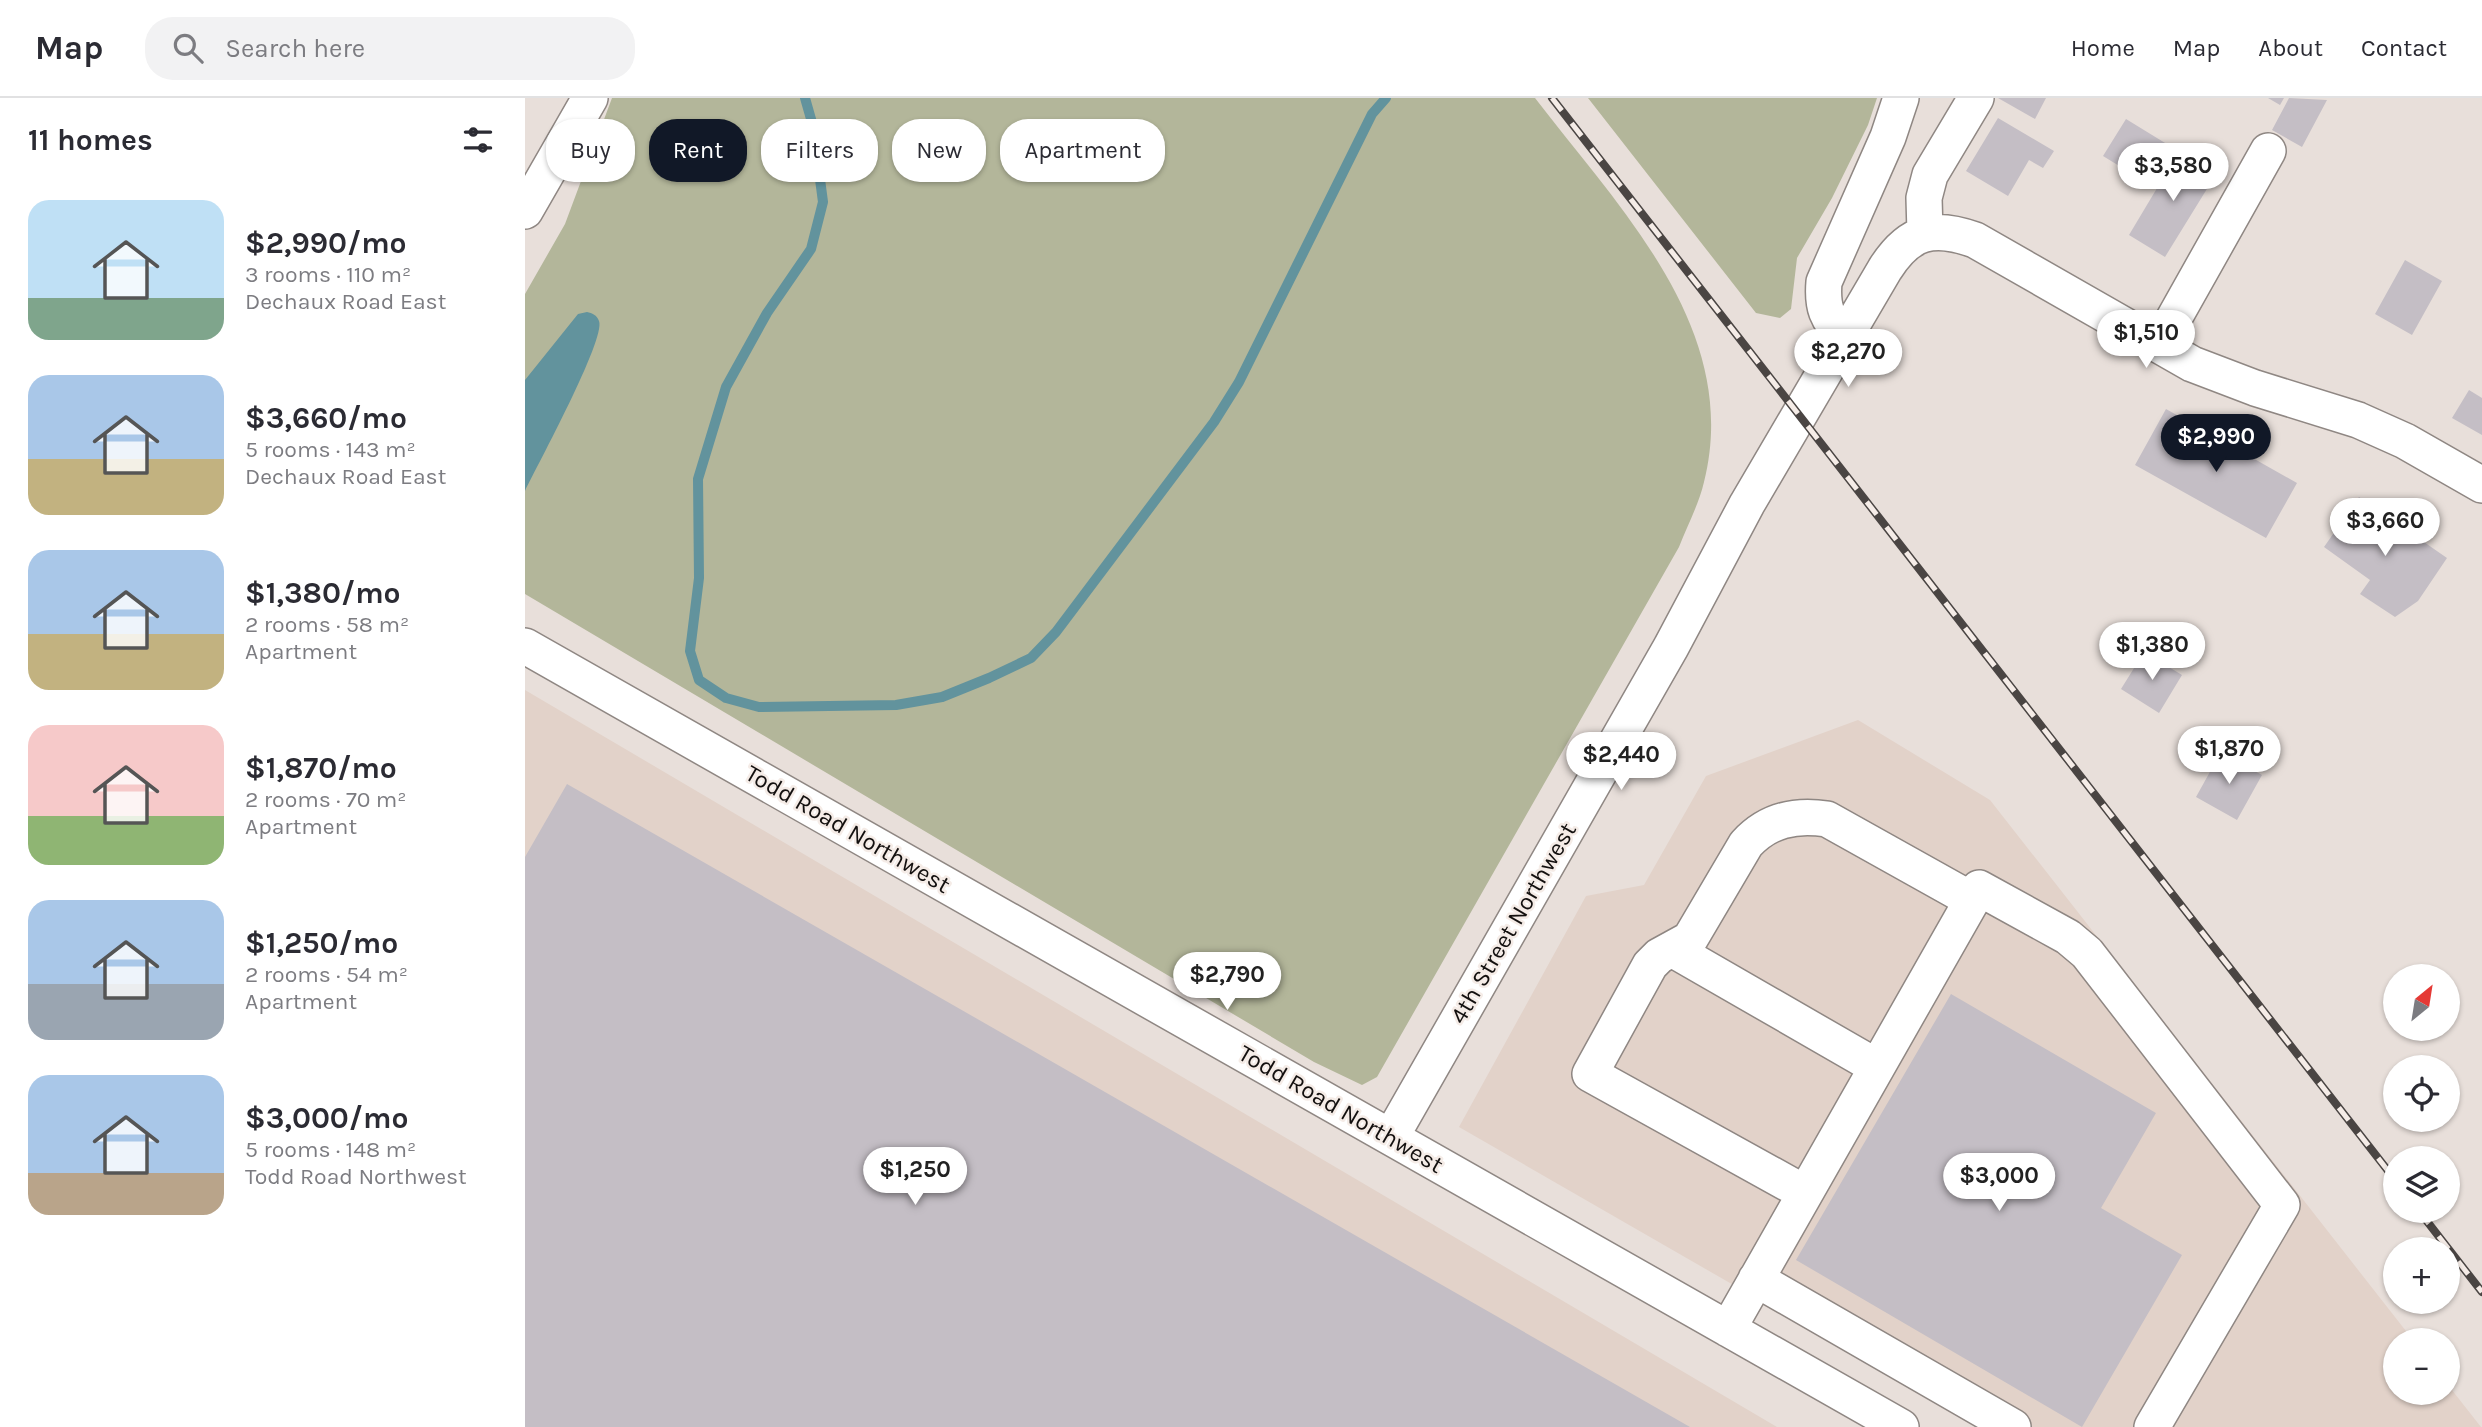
<!DOCTYPE html>
<html lang="en">
<head>
<meta charset="utf-8">
<style>
	body { margin:0; font-family:Karla,sans-serif; background:#f2f2f3; color:#2b2b33; height:100vh; display:flex; flex-direction:column; font-size:26px; white-space:nowrap }
	* { box-sizing:border-box; margin:0 }
	p { font-size:23px; color:#7c7c81 }
	.icon { flex:none; width:38px; height:38px; fill:none; stroke:currentColor; stroke-width:2; stroke-linecap:round; stroke-linejoin:round }
	.map { position:relative; flex:1; overflow:hidden }
	.sheet { display:flex; flex-direction:column; background:#fff; width:525px }
	.sheet>* { flex:none }
	.banner { position:absolute; left:21px; top:21px; width:665px; height:63px; display:flex; gap:14px }
	.needle { width:46px; rotate:30deg }
	.controls { position:absolute; left:1858px; top:866px; display:grid; gap:14px }
	.controls a { display:grid; place-items:center; width:77px; height:77px; border-radius:50%; background:#fff; box-shadow:0 2px 5px #0004; font-size:35px }
	.price { position:absolute; translate:-50% -60px; padding:0 16px; border-radius:24px; background:#fff; color:#222; font-size:23px; line-height:46px; filter:drop-shadow(0 2px 4px #0008) }
	.price::after { content:''; position:absolute; left:50%; top:42px; width:21px; height:16px; margin-left:-10px; background:inherit; clip-path:polygon(0 0,100% 0,50% 100%) }
	.price.on { background:#111827; color:#fff }
	ul { padding:0; list-style:none }
	li { display:flex; align-items:center; gap:21px; height:175px; padding:0 28px }
	li span { display:grid; place-items:center; flex:none; width:196px; height:140px; border-radius:21px; color:#555 }
	li>.icon { margin-inline-start:auto }
	span .icon { width:84px; height:84px; fill:#fffc; stroke-width:1 }
	li b { font-size:30px }
	h2 { display:flex; justify-content:space-between; align-items:center; height:84px; padding:0 28px; font-size:30px }
	.chip { padding:0 24px; border-radius:28px; background:#fff; box-shadow:0 2px 5px #0004; font-size:24px; line-height:63px }
	.chip.on { background:#111827; color:#fff }
	header { display:flex; align-items:center; gap:42px; box-sizing:border-box; height:98px; padding:0 35px; background:#fff; border-bottom:2px solid #e1e1e2 }
	header strong { font-size:33px }
	nav { display:flex; gap:38px; margin-inline-start:auto; font-size:24px }
	.search { width:490px; height:63px; background:#f2f2f3; display:flex; align-items:center; gap:18px; box-sizing:border-box; padding:0 24px; border-radius:28px; color:#7c7c81; font-size:26px }
	main { display:flex; flex:1; min-height:0 }
	.map>svg:first-child { display:block }
</style>
</head>
<body>
<header>
<strong>Map</strong>
<div class="search"><svg class="icon" aria-label="search" viewBox="0 0 24 24"><circle cx="10" cy="10" r="6"/><path d="M15 15l6 6"/></svg>Search here</div>
<nav><a>Home</a><a>Map</a><a>About</a><a>Contact</a></nav>
</header>
<main>
<section class="sheet">
<h2>11 homes<svg class="icon" aria-label="filters" viewBox="0 0 24 24"><path d="M4 7h16M4 17h16"/><circle cx="9" cy="7" r="2"/><circle cx="15" cy="17" r="2"/></svg></h2>
<ul>
<li><span style="background:linear-gradient(#bfe0f5 70%,#7fa58c 0)"><svg class="icon" aria-label="home" viewBox="0 0 24 24"><path d="M3 11l9-7 9 7M6 9v11h12V9"/></svg></span><div><b>$2,990/mo</b><p>3 rooms · 110 m²</p><p>Dechaux Road East</p></div></li>
<li><span style="background:linear-gradient(#a9c7e8 60%,#c2b280 0)"><svg class="icon" aria-label="home" viewBox="0 0 24 24"><path d="M3 11l9-7 9 7M6 9v11h12V9"/></svg></span><div><b>$3,660/mo</b><p>5 rooms · 143 m²</p><p>Dechaux Road East</p></div></li>
<li><span style="background:linear-gradient(#a9c7e8 60%,#c2b280 0)"><svg class="icon" aria-label="home" viewBox="0 0 24 24"><path d="M3 11l9-7 9 7M6 9v11h12V9"/></svg></span><div><b>$1,380/mo</b><p>2 rooms · 58 m²</p><p>Apartment</p></div></li>
<li><span style="background:linear-gradient(#f6c9c9 65%,#8fb573 0)"><svg class="icon" aria-label="home" viewBox="0 0 24 24"><path d="M3 11l9-7 9 7M6 9v11h12V9"/></svg></span><div><b>$1,870/mo</b><p>2 rooms · 70 m²</p><p>Apartment</p></div></li>
<li><span style="background:linear-gradient(#a9c7e8 60%,#9aa5b1 0)"><svg class="icon" aria-label="home" viewBox="0 0 24 24"><path d="M3 11l9-7 9 7M6 9v11h12V9"/></svg></span><div><b>$1,250/mo</b><p>2 rooms · 54 m²</p><p>Apartment</p></div></li>
<li><span style="background:linear-gradient(#a9c7e8 70%,#b9a48a 0)"><svg class="icon" aria-label="home" viewBox="0 0 24 24"><path d="M3 11l9-7 9 7M6 9v11h12V9"/></svg></span><div><b>$3,000/mo</b><p>5 rooms · 148 m²</p><p>Todd Road Northwest</p></div></li>
</ul>
</section>
<div class="map">
<svg width="1957" height="1329" viewBox="0 0 1957 1329">
	<rect width="100%" height="100%" fill="#e8dfda"/>
	<path fill="#e2d2c9" d="M0,592L1252,1329H0Z
		M1333,622L1465,702L1888,1242H1871V1295H1923V1287L1956,1329H1455L934,1029L1061,798L1119,787L1181,678Z"/>
	<path fill="#b3b69a" d="M87,0H1010C1095,111 1217,232 1179,384C1174,406 1162,428 1154,449L852,979L837,987L789,964L0,496V196L40,126Z
		M1063,0H1352L1343,27L1307,100L1272,160L1266,211L1255,220L1231,215Z"/>
	<path fill="#62939d" d="M62,214C67,215 72,217 74,223C81,241 12,368 0,393V282L53,216Z"/>
	<g fill="none" stroke-linecap="round" stroke-linejoin="round">
		<path stroke="#62939d" stroke-width="10" d="M280,0L288,28L298,104L286,151L242,215L201,289L173,381L174,480L165,553L174,582L201,600L234,609L371,607L417,599L464,580L506,560L531,534L689,324L714,284L847,16L861,0"/>
	</g>
	<path fill="#c4bec5" d="M1473,0H1521L1510,21Z
		M1743,0H1759L1755,7Z
		M1764,0L1802,2L1777,49L1747,32Z
		M1473,20L1529,53L1518,70L1504,62L1483,98L1441,73Z
		M1601,21L1645,48L1622,85L1578,58Z
		M1656,50L1693,73L1640,159L1604,137Z
		M1880,162L1917,183L1887,237L1850,216Z
		M1944,292L1957,300V337L1927,320Z
		M1641,311L1772,385L1741,440L1610,367Z
		M1834,399L1922,460L1893,503L1870,519L1835,496L1845,482L1799,449Z
		M1619,554L1657,577L1634,615L1596,591Z
		M1696,654L1737,677L1712,722L1671,699Z
		M42,686L1165,1329H0V759Z
		M1426,896L1631,1015L1576,1110L1657,1157L1557,1329L1271,1162Z"/>
	<g fill="none" stroke-linecap="round" stroke-linejoin="round">
		<defs>
			<path id="minor" d="M0,113L65,0
				M1400,135L1399,100L1405,77L1451,0
				M1321,237C1301,224 1297,207 1299,184L1363,39L1376,0
				M1634,247L1743,53
				M0,548L1376,1329
				M1147,851L1352,969
				M866,1039L1146,549L1222,406L1360,171C1384,133 1408,127 1450,142L1667,266L1730,290L1833,322L1880,343L1957,387
				M1280,1095L1065,976L1125,867L1134,858L1165,841L1221,746C1243,722 1270,716 1302,721L1447,802
				M1231,1181L1488,1329
				M1203,1231L1454,790L1543,839L1562,855L1757,1107L1627,1329"/>
		</defs>
		<use href="#minor" stroke="#8f8783" stroke-width="38"/>
		<use href="#minor" stroke="#fff" stroke-width="35"/>
		<defs>
			<path id="rail" d="M1027,0L1871,1083
				M1894,1113L1957,1194"/>
		</defs>
		<use href="#rail" stroke="#4a4543" stroke-width="8"/>
		<use href="#rail" stroke="#f5ece7" stroke-width="5" stroke-dasharray="16" stroke-linecap="butt"/>
	</g>
	<g text-anchor="middle" dominant-baseline="central" stroke-width="5" stroke-linejoin="round" paint-order="stroke">
		<g font-size="24" fill="#13100f" stroke="#f5ece7">
			<text transform="translate(323 731) rotate(30)">Todd Road Northwest</text>
			<text transform="translate(988 825) rotate(-60)">4th Street Northwest</text>
			<text transform="translate(816 1011) rotate(30)">Todd Road Northwest</text>
		</g>
	</g>
</svg>
<div class="controls">
<a><svg class="needle" viewBox="-14 -14 28 28"><path d="M0-13l5 13h-10z" fill="#e53935"/><path d="M0 13l5-13h-10z" fill="#7c7c81"/></svg></a>
<a><svg class="icon" aria-label="locate" viewBox="0 0 24 24"><circle cx="12" cy="12" r="6"/><path d="M12 2v4M12 18v4M2 12h4M18 12h4"/></svg></a>
<a><svg class="icon" aria-label="layers" viewBox="0 0 24 24"><path d="M12 4l9 5-9 5-9-5zM3 14l9 5 9-5"/></svg></a>
<a>+</a>
<a>−</a>
</div>
<b class="price" style="left:1648px;top:105px">$3,580</b>
<b class="price" style="left:1621px;top:272px">$1,510</b>
<b class="price" style="left:1323px;top:291px">$2,270</b>
<b class="price on" style="left:1691px;top:376px">$2,990</b>
<b class="price" style="left:1860px;top:460px">$3,660</b>
<b class="price" style="left:1627px;top:584px">$1,380</b>
<b class="price" style="left:1704px;top:688px">$1,870</b>
<b class="price" style="left:1096px;top:694px">$2,440</b>
<b class="price" style="left:702px;top:914px">$2,790</b>
<b class="price" style="left:390px;top:1109px">$1,250</b>
<b class="price" style="left:1474px;top:1115px">$3,000</b>
<div class="banner">
<a class="chip">Buy</a>
<a class="chip on">Rent</a>
<a class="chip">Filters</a>
<a class="chip">New</a>
<a class="chip">Apartment</a>
</div>
</div>
</main>
</body>
</html>
